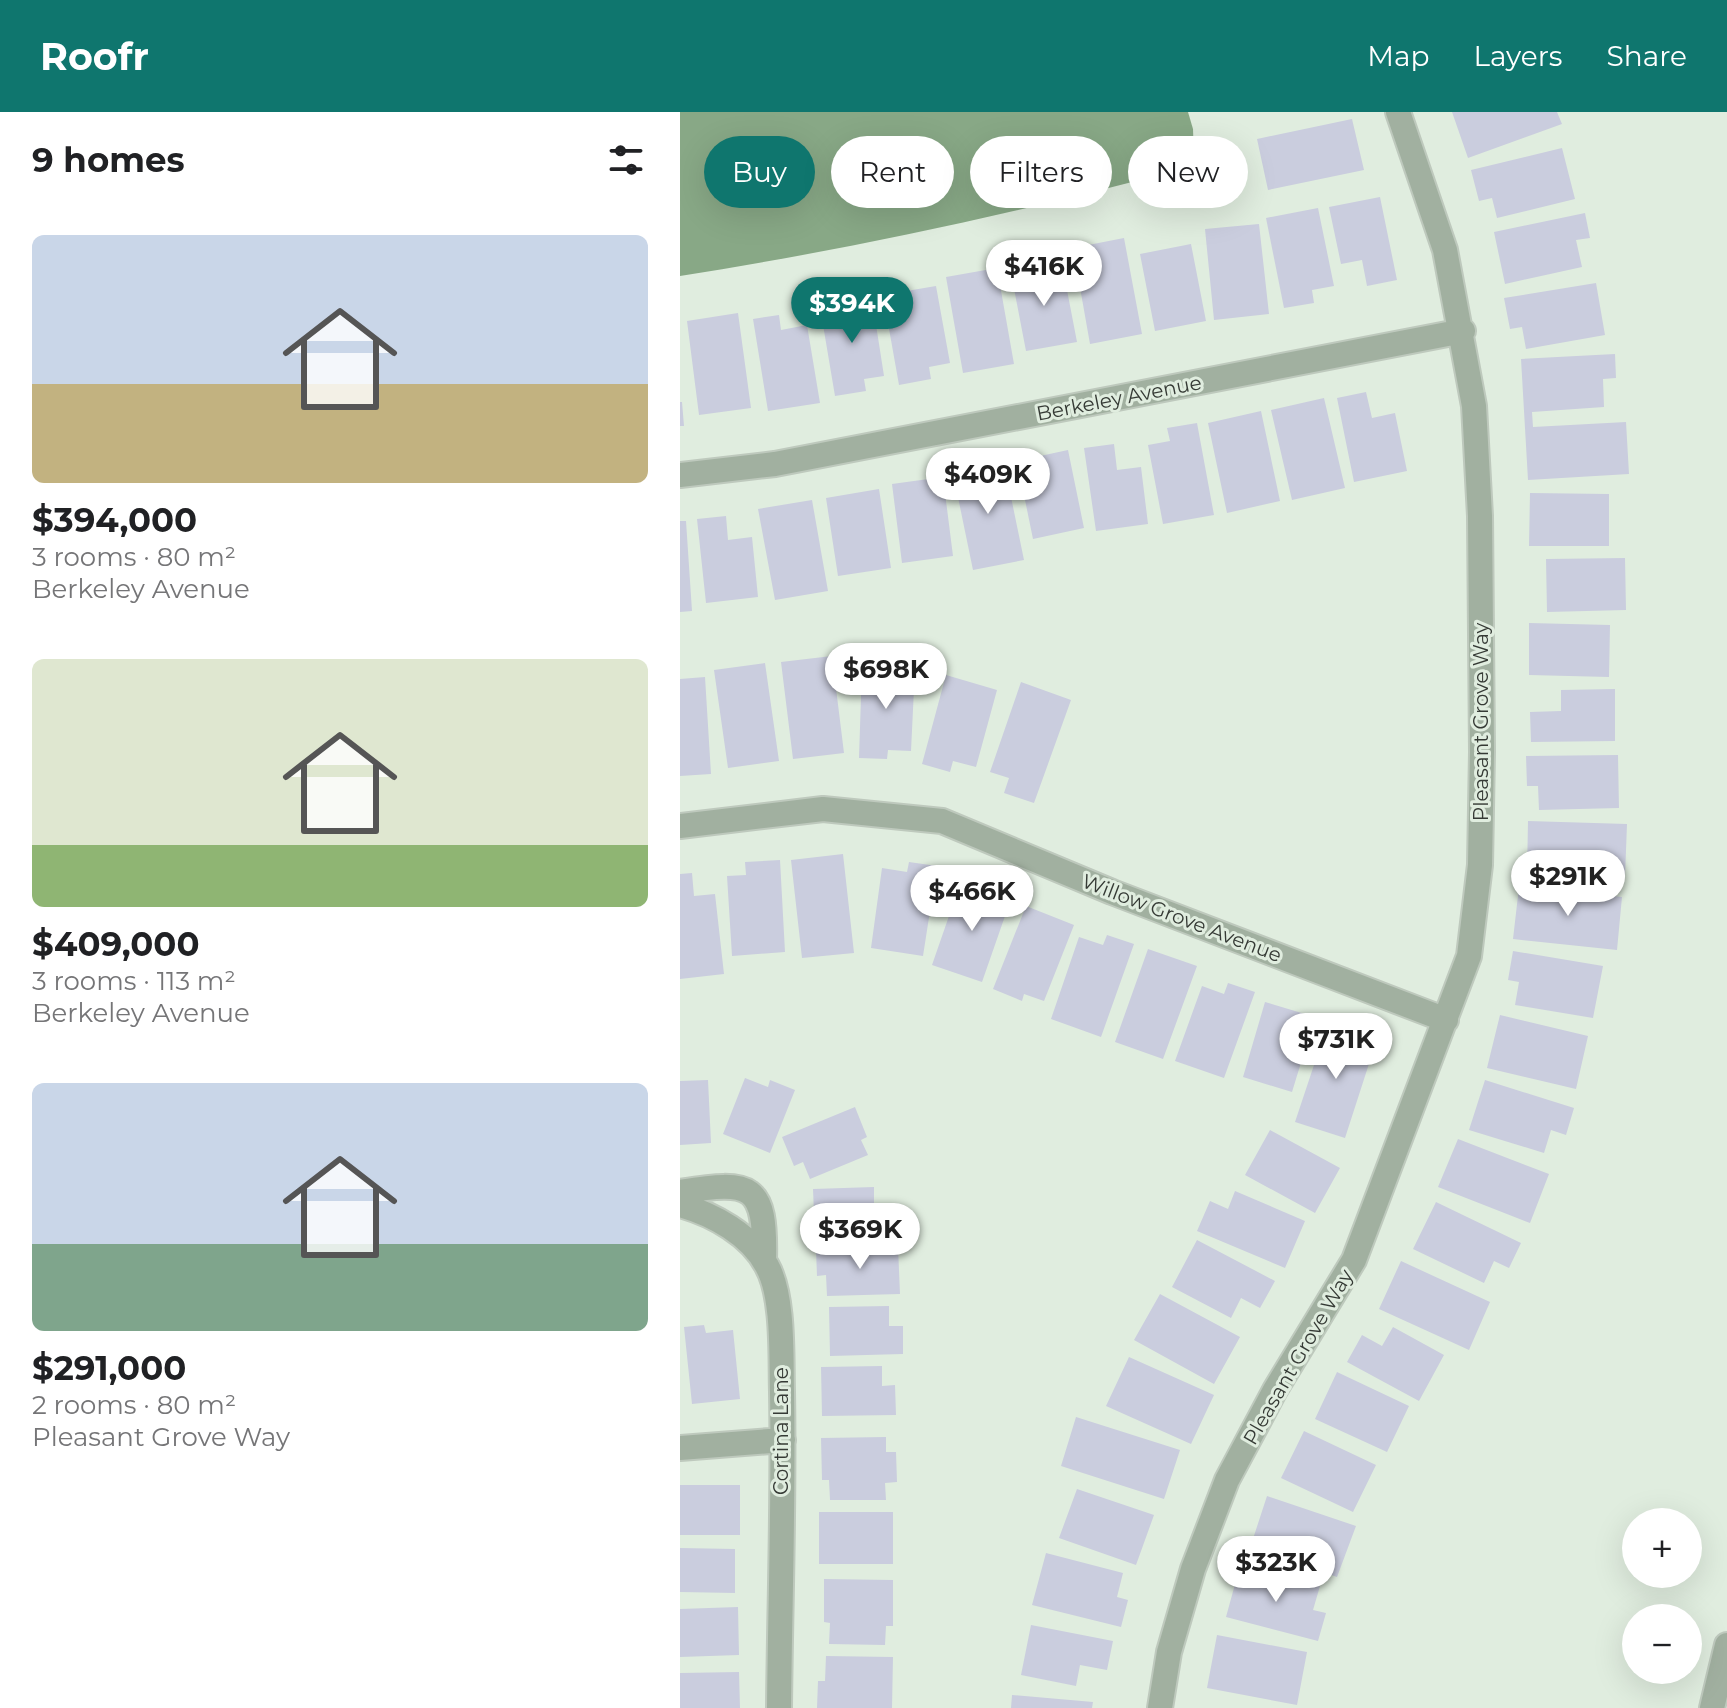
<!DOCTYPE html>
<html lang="en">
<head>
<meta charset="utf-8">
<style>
	body { margin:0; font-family:Montserrat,sans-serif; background:#f2f2f2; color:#202124; height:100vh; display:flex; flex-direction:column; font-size:30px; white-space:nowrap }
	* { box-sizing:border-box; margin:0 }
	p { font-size:26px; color:#757577 }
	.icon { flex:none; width:44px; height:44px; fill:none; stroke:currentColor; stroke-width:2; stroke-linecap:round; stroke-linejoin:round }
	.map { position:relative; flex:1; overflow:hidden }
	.drawer { display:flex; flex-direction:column; background:#fff; width:680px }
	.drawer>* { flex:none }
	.top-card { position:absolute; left:24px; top:24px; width:760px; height:72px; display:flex; gap:16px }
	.buttons { position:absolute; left:942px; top:1396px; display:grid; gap:16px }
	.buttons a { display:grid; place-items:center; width:80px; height:80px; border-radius:50%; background:#fff; box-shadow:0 8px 32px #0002; font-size:40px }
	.price { position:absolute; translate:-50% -68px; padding:0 18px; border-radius:28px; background:#fff; color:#222; font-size:26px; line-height:52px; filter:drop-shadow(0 2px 4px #0008) }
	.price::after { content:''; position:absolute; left:50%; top:48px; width:24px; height:18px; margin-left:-12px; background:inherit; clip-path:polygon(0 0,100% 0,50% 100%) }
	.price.on { background:#0f766e; color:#fff }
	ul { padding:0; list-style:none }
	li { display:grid; align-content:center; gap:16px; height:424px; padding:0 32px }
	li span { display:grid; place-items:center; height:248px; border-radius:12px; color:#555 }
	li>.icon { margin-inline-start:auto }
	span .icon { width:144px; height:144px; fill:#fffc; stroke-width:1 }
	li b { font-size:34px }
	h2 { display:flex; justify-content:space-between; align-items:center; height:96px; padding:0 32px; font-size:34px }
	.pill { padding:0 28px; border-radius:36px; background:#fff; box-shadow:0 8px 32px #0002; font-size:28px; line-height:72px }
	.pill.on { background:#0f766e; color:#fff }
	header { display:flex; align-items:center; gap:48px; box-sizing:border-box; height:112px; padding:0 40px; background:#0f766e; color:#fff }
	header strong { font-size:38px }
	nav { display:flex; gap:44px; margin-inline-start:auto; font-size:28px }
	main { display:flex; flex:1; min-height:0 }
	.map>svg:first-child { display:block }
</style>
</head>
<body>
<header>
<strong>Roofr</strong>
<nav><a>Map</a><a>Layers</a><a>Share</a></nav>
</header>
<main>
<section class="drawer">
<h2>9 homes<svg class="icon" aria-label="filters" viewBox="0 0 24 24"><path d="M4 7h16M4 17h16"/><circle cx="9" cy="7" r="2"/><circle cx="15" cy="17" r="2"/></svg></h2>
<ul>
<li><span style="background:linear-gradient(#c9d6e8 60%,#c2b280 0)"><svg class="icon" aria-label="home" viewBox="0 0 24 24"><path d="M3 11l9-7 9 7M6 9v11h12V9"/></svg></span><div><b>$394,000</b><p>3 rooms · 80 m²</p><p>Berkeley Avenue</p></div></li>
<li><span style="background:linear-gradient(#dfe7d0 75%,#8fb573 0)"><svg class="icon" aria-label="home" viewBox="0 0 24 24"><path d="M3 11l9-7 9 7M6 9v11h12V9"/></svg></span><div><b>$409,000</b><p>3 rooms · 113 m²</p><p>Berkeley Avenue</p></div></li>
<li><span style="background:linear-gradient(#c9d6e8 65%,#7fa58c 0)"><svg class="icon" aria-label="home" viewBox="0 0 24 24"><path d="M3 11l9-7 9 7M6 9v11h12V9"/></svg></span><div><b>$291,000</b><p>2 rooms · 80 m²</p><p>Pleasant Grove Way</p></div></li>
</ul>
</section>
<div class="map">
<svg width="1047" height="1596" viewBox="0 0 1047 1596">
	<rect width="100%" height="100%" fill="#e0eddf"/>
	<path fill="#88a886" d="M0,0H508L513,17L514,46L505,56C339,101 171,137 0,164Z"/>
	<path fill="#cacdde" d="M772,0H877L882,12L788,46Z
		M672,7L684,58L588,78L577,27Z
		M882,36L895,87L817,106L812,86L799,89L791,58Z
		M700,85L717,168L687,174L682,148L661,152L649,95Z
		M638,96L654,174L632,178L634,191L604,196L586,106Z
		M905,101L910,126L896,128L902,155L825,172L814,120Z
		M579,112L589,202L534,208L525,117Z
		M444,126L462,222L410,232L393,136Z
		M511,132L526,209L475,219L460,142Z
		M382,152L397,230L346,239L331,161Z
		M317,156L334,252L283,261L266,165Z
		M916,171L925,223L846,237L842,215L830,217L824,186Z
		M256,174L270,251L249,255L251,267L219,273L203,183Z
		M192,187L204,264L184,267L186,279L155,284L140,195Z
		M58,201L71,296L19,303L7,209Z
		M99,203L101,218L127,213L140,291L88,299L73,207Z
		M935,242L936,266L923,267L924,295L852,300L853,315L946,310L949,362L848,368L841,247Z
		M686,280L692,306L715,301L727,359L674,370L657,286Z
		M644,286L665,376L612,388L591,298Z
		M0,290H2L4,314H0Z
		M581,299L600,389L547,401L528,311Z
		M517,311L534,403L483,412L468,333L490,329L487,316Z
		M434,332L437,358L461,355L468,412L416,419L404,336Z
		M388,338L404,416L353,427L337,349Z
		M324,351L344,448L293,458L273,361Z
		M263,365L273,444L222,451L212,372Z
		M199,377L211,456L158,464L146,386Z
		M850,381L929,382V434H849Z
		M132,388L148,479L95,488L78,397Z
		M46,404L48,428L72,425L78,485L26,491L17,407Z
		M0,409H6L12,499L0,500Z
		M945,446L946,498L867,500L866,447Z
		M849,511L930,513L929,565L849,563Z
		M152,544L164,641L113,647L101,550Z
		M85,551L99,649L48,656L34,558Z
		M182,554L235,556L231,639L208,638L207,647L179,646Z
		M266,563L317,578L296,655L273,649L270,660L242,652Z
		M25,565L31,662L0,664V567Z
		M341,570L391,588L354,691L324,681L329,666L310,660Z
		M935,577V629L851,630L850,600L881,599V578Z
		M938,643L939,696L859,698L858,674H847L846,644Z
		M848,709L947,712L945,765L847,762Z
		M163,742L174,841L122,846L111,748Z
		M100,748L105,840L52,844L47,764L66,763L65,750Z
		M229,750L257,754L243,844L191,836L202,756L227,760Z
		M12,761L14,784L35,782L44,862L0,867V762Z
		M306,775L332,784L302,870L252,853L278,778L302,786Z
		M839,775L942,785L937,838L833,827Z
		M346,794L394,813L364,889L344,882L342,889L313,877Z
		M427,823L454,832L421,925L371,907L399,825L423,833Z
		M468,837L517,854L483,947L435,930Z
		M833,839L923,854L913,906L835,893L839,870L828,868Z
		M548,871L575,880L544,966L495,949L522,874L544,882Z
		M585,890L635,905L612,980L563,965Z
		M820,903L908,924L896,977L807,956Z
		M648,911L697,927L665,1026L615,1010Z
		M65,966L88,975L90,968L115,978L90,1041L43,1022Z
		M28,968L31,1031L0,1033V969Z
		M805,968L894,996L886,1023L871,1018L864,1041L789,1018Z
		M175,995L187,1025L181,1028L188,1043L130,1067L123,1050L114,1054L102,1025Z
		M590,1018L660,1056L635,1101L565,1063Z
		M778,1027L869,1062L850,1111L758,1075Z
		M194,1075V1094H207L208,1124L135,1127L133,1077Z
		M555,1079L625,1109L605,1156L517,1119L530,1089L548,1097Z
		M756,1090L841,1131L829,1156L814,1149L804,1171L733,1137Z
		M517,1128L595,1169L580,1196L561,1186L551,1206L492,1175Z
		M218,1135L220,1182L147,1184L146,1163L137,1164L136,1138Z
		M721,1149L810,1190L789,1238L699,1197Z
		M480,1182L560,1225L534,1272L454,1228Z
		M209,1194V1214H223V1242L150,1244L149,1195Z
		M24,1213L26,1221L53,1218L60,1287L12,1292L4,1215Z
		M713,1215L764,1243L739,1289L667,1250L682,1223L702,1234Z
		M449,1245L534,1283L511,1332L426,1294Z
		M202,1254V1274L215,1273L216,1303L142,1304L141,1255Z
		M657,1260L729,1294L707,1340L635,1307Z
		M396,1305L500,1338L484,1387L381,1354Z
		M624,1319L696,1353L673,1400L601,1366Z
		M206,1325V1340H216L217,1370L205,1371L206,1388H150L149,1368H142L141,1326Z
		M0,1373H60V1423H0Z
		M397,1377L474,1403L456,1453L379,1426Z
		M587,1384L676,1414L657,1465L570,1436Z
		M139,1400H213V1452H139Z
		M0,1436L55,1437V1481L0,1480Z
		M366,1441L443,1461L437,1485L448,1488L441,1515L352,1493Z
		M560,1454L640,1474L633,1498L646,1501L638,1529L546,1505Z
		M144,1467L213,1468V1514H206L205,1533L149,1532L150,1511L144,1510Z
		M58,1495L59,1543L0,1545V1497Z
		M351,1513L433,1529L427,1558L400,1553L396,1574L341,1563Z
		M537,1523L627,1540L617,1593L527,1576Z
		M146,1544L213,1545L212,1596H137L138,1569H145Z
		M59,1560L60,1596H0V1561Z
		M332,1583L413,1590L412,1596H331Z"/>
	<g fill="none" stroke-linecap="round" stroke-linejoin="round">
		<defs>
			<path id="minor" d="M0,363L95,352L783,219
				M0,714L143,697L262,709L432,780L766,908
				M0,1080C72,1068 86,1072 84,1148
				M0,1093C33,1102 71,1123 87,1154C104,1184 101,1245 102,1280C104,1385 100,1491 99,1596
				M0,1336L103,1328
				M480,1596L489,1540L513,1457L547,1368L595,1278L674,1148L789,844L800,753L802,640L800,404L794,294L765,138L718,0
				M1032,1596L1047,1533"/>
		</defs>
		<use href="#minor" stroke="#bec9bd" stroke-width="28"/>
		<use href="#minor" stroke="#a1b0a0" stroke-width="24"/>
	</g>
	<g text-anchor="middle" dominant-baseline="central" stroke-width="6" stroke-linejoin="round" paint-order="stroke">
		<g font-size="20" fill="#353a35" stroke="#e0eddf">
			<text transform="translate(439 286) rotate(-11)">Berkeley Avenue</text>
			<text transform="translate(801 610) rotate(-90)">Pleasant Grove Way</text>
			<text transform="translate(502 806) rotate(21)">Willow Grove Avenue</text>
			<text transform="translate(618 1245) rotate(-60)">Pleasant Grove Way</text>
			<text transform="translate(101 1319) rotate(-90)">Cortina Lane</text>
		</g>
	</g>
</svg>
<div class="buttons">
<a>+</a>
<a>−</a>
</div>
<b class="price" style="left:364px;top:196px">$416K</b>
<b class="price on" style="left:172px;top:233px">$394K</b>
<b class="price" style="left:308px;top:404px">$409K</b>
<b class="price" style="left:206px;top:599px">$698K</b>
<b class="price" style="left:888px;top:806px">$291K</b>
<b class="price" style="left:292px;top:821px">$466K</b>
<b class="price" style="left:656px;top:969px">$731K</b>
<b class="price" style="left:180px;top:1159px">$369K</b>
<b class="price" style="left:596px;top:1492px">$323K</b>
<div class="top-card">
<a class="pill on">Buy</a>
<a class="pill">Rent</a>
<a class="pill">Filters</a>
<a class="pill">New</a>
</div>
</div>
</main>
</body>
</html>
